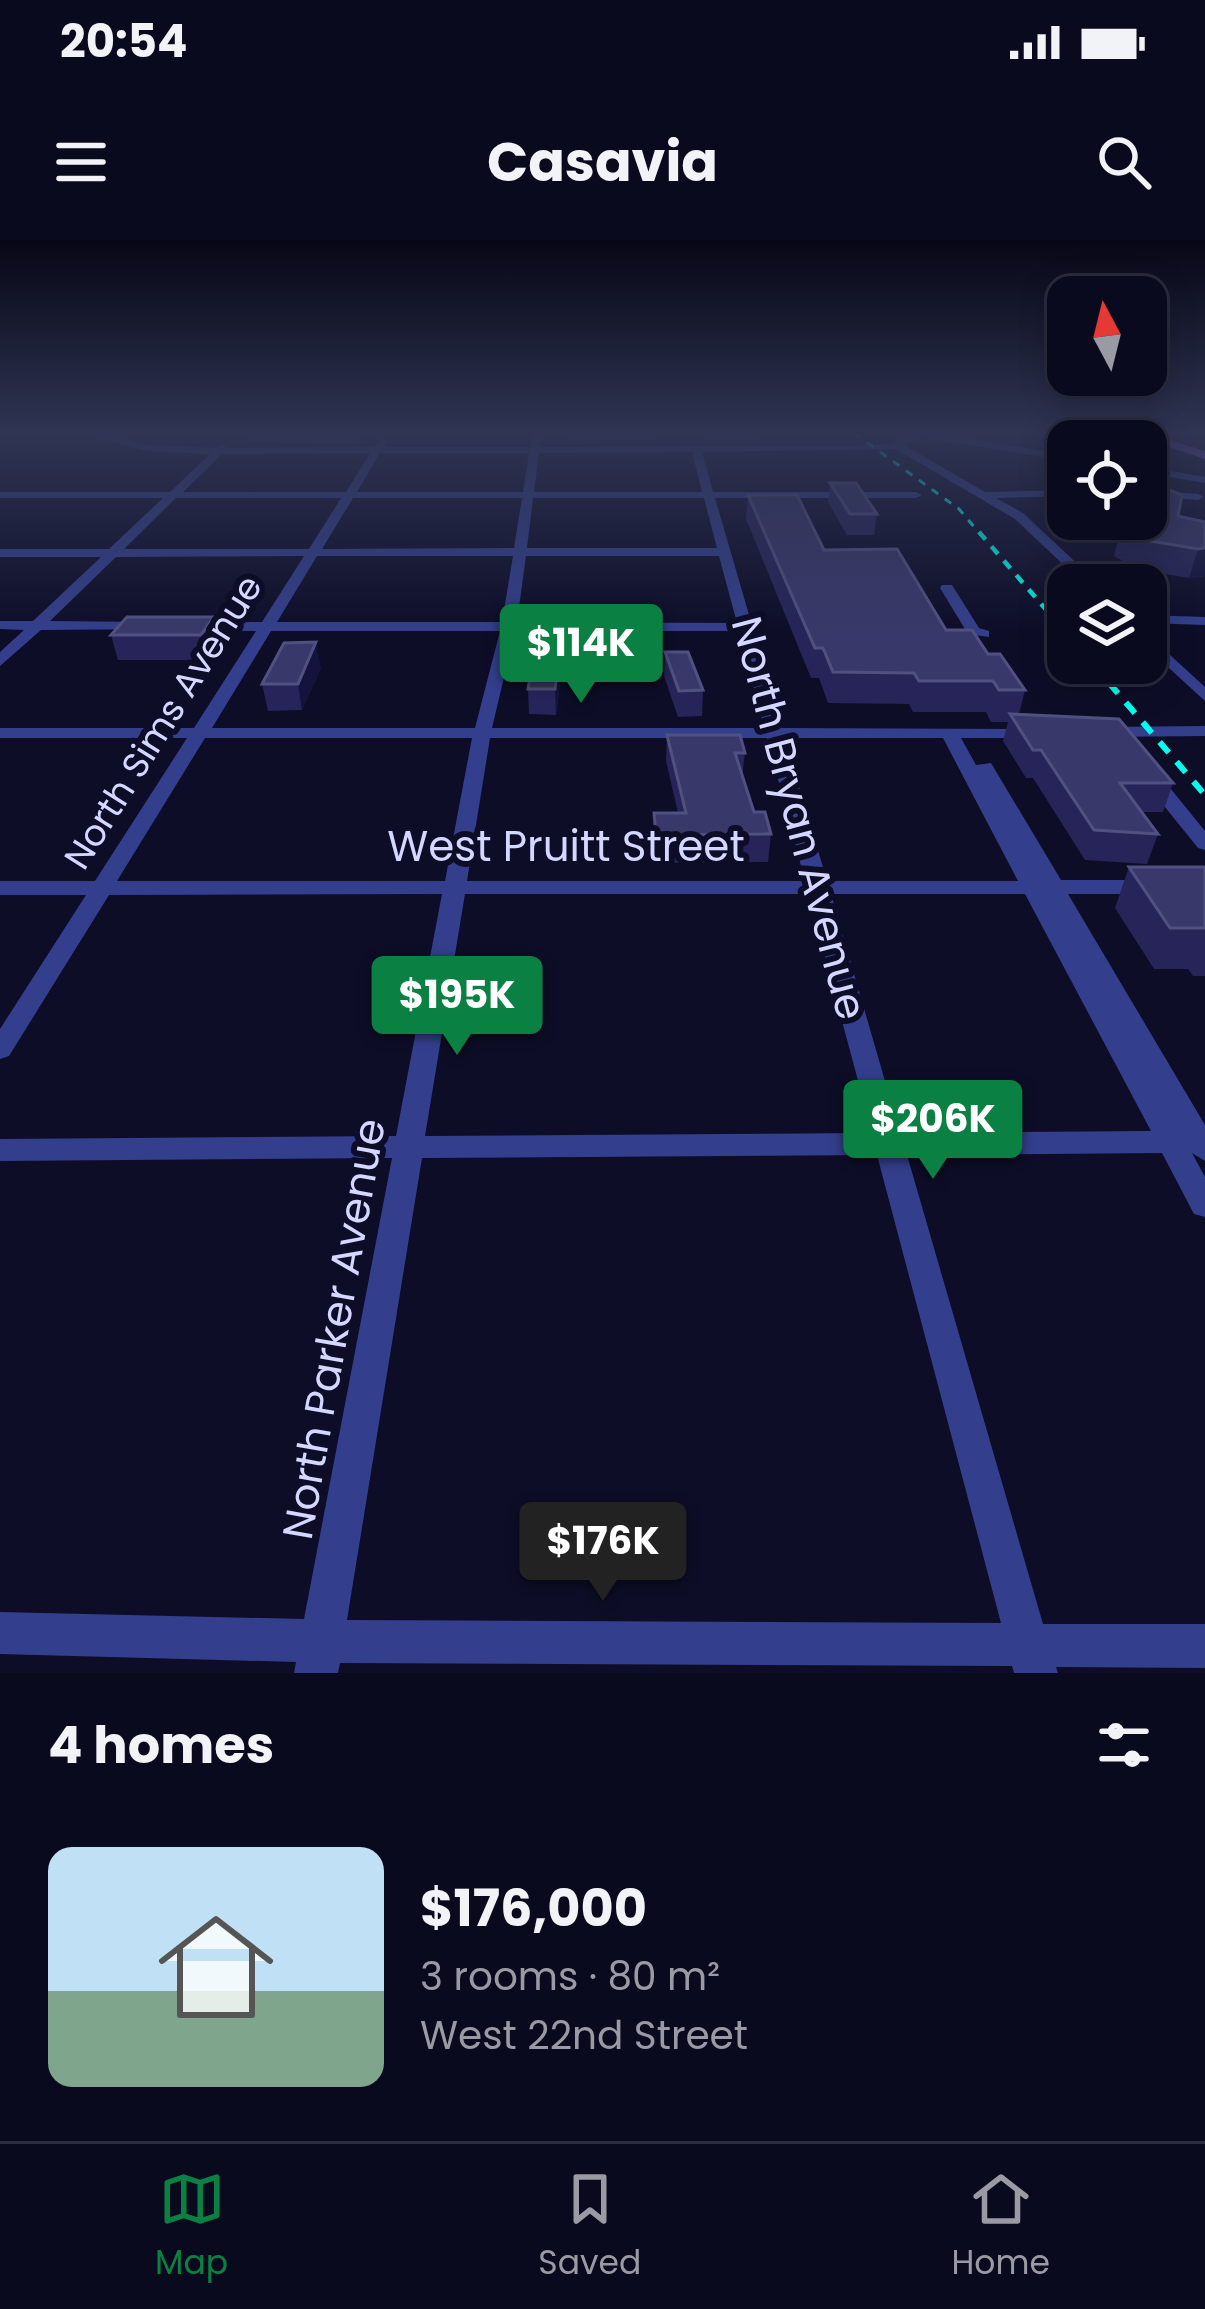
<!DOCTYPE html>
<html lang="en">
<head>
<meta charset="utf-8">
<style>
	body { margin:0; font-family:Poppins,sans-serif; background:#18182b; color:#f1f3f6; height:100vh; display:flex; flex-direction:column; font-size:45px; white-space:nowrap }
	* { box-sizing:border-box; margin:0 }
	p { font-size:39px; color:#999aa4 }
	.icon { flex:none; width:66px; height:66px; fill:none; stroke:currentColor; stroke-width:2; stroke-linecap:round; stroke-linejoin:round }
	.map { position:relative; height:1433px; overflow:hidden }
	.drawer { display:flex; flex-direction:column; background:#0a0a1e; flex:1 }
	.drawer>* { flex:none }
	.needle { width:78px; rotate:353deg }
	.buttons { position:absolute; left:1047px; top:36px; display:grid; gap:24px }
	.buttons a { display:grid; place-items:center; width:120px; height:120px; border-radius:24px; background:#0a0a1e; box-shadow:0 6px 30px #0003,0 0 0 3px #2a2b3c; font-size:60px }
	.price { position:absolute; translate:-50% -102px; padding:0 27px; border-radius:12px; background:#0b8043; color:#fff; font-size:39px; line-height:78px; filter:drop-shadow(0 3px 6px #0008) }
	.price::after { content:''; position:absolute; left:50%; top:72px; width:36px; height:27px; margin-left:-18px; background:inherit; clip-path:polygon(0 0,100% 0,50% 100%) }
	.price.current { background:#222; color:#fff }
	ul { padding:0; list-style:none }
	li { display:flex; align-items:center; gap:36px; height:300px; padding:0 48px }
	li+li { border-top:3px solid #2a2b3c }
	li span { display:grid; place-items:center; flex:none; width:336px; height:240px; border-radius:24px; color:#555 }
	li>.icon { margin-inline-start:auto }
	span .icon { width:144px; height:144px; fill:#fffc; stroke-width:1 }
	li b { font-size:51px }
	h2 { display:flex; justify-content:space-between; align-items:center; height:144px; padding:0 48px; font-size:51px }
	.status { display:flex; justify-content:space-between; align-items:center; height:84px; padding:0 60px; background:#0a0a1e; direction:ltr }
	.status svg { height:33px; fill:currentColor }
	header { display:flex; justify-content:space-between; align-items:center; height:156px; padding:0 48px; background:#0a0a1e; font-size:54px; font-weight:700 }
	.dock { display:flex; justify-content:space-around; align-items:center; height:168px; border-top:3px solid #2a2b3c; background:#0a0a1e; font-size:33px; color:#999aa4 }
	.dock a { display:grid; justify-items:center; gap:6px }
	.dock .current { color:#0b8043 }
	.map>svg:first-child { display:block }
</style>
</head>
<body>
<div class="status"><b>20:54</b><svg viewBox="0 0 49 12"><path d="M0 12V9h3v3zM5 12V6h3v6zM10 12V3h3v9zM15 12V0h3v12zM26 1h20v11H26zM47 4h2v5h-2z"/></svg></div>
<header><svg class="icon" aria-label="menu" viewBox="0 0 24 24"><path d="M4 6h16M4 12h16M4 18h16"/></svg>Casavia<svg class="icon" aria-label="search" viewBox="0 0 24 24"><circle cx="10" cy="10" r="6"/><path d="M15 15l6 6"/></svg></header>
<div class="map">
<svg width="1205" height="1433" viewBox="0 0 1205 1433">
	<rect width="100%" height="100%" fill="#0d0d28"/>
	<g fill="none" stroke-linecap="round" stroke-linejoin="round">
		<path fill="#333f8c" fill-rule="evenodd" d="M81,193H99L148,205L216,208L223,204L227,208L374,207L383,198L388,201L384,207H530L532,193H542L540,207L848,206L890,204L912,193H934L1068,215V221L920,197L904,205L985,252L1068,250V256L996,258L1023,273L1100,345H1085L1015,279L896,209L702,212L713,252H916L922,255L916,258H715L782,488L1042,489V497L1036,498H961L976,525L991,523L1061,640H1205V654H1068L1205,885V921L1192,913L1205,937V977L1194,974L1162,913L907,915L1043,1384H1205V1428L1056,1427L1058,1433H1014L1012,1426L340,1423L338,1433H294L296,1422L0,1414V1372L304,1379L392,918L0,921V899L396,896L442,654L109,655L9,816L0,819V789L86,655H0V641H95L187,498H0V488H194L256,391L185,390L178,386L185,382H262L304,316L116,317L50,381L150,382L157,386L155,389L41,390L0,426V412L24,390L0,389V381H33L101,317H0V309H109L163,258H0V252H170L210,214L148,211ZM692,212L702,252H534L539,213ZM370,213L346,252H183L222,214ZM380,213H529L523,252H357ZM176,258H341L309,309H124ZM353,258H522L514,308L322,309ZM533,258H704L717,308H527ZM317,316H513L502,382H277ZM526,316H719L737,383L517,382ZM271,391H500L475,488H212ZM515,391H739L764,488H492ZM205,498H472L445,641H117ZM490,498H767L805,641H467ZM785,498H943L1018,641H827ZM465,654H808L872,893L425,896ZM831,654H1025L1151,891L900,893ZM877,915L1001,1383L347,1380L422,918Z
			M1068,193H1093L1128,201Z
			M1146,201L1177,205L1146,207Z
			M1146,227L1205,237V243L1146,233Z
			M1146,250L1198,254L1204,257L1198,260L1146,256Z
			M942,345H952L979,388L989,391V397L968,394L940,348Z
			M1146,375L1205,377V385L1146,383Z
			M1146,393L1205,447V461L1146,407Z
			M1205,486V496L1100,497L1091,492L1100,487Z
			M1150,530L1157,532L1205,591V610L1198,608L1140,536Z"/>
		<path fill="#a65bff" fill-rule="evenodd" d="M1128,193H1148L1205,211V219Z"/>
		<path stroke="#00ffed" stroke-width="3" stroke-dasharray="8 8" stroke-linecap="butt" d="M854,193L959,269L981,295"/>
		<path stroke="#00ffed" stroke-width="4.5" stroke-dasharray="10 9" stroke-linecap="butt" d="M979,292L1068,395"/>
		<path stroke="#00ffed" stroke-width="6" stroke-dasharray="14 12" stroke-linecap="butt" d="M1092,423L1205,555"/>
	</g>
	<path fill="#262458" d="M248,193H364L358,203H249Z
		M567,193H658V199H567Z
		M701,193H756V199H703Z
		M830,243L877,274L874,295H847L828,262Z
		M1068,247V278L1054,274L1060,248Z
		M748,255L824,310L946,390L988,414L1025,450L1019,474L1173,543L1163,572H1142L1158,594L1147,624L1085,620L1033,538H1026L1003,501L1008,482H991L986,472H913L909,464L828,463L819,438H811L746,279Z
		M1178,276L1205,282V336L1189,338L1137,329L1114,316L1120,293L1070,279H1146Z
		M214,377L219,401L207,420H118L111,395Z
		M560,412L561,436L556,475L529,474L528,449Z
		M665,412L703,450L702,476L678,477L664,436Z
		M321,428L302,470L268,471L262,444Z
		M667,495L745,513L742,537L754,572L771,594L768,622L655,623L653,601L654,573H678L666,521Z
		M1129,627H1205V736H1193L1188,729H1154L1115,668Z"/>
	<path fill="#14133d" d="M1205,308V336L1189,338L1198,309Z
		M214,377L219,401L207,420L201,395Z
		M316,402L321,428L302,470L298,444Z
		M560,412L561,436L556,475L555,449Z"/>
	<path fill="#39386a" stroke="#515181" stroke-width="3" d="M248,193H357L248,194Z
		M830,243H856L877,274H850Z
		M1146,244L1157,245L1182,255L1178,276L1205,282V308L1198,309L1145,300L1121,287L1128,279H1146Z
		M748,255H797L824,310L897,309L946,390H972L988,414H1000L1025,450H999L993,441H919L914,433L833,432L823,408H815Z
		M127,377H214L201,395H111Z
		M316,402L298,444H262L284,403Z
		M534,412H560L555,449H528Z
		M665,412H688L703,450L679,451Z
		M1010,474L1119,479L1173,543H1120L1158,594L1094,590L1041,510H1033Z
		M667,495H740L745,513H735L754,572H765L771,594L656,595L654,573H686Z
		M1129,627H1205V688H1170Z"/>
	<linearGradient id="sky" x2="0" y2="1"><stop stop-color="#070716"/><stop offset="0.49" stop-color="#2f3553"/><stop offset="1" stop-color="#2f3553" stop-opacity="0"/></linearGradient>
	<rect width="1205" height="394" fill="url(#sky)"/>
	<g text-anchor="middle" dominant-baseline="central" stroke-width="12" stroke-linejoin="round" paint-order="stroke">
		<g font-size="36" fill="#d4d7ff" stroke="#0d0d28">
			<text transform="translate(163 482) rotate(-58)">North Sims Avenue</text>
		</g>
		<g font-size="42" fill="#d4d7ff" stroke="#0d0d28">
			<text transform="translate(799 578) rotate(75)">North Bryan Avenue</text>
			<text x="566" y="606">West Pruitt Street</text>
			<text transform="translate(334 1089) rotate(-80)">North Parker Avenue</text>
		</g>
	</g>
</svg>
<div class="buttons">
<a><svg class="needle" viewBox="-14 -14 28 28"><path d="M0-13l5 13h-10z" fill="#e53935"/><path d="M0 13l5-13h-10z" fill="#999aa4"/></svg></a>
<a><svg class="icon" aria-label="locate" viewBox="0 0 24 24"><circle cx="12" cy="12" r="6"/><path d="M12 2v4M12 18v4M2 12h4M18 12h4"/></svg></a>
<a><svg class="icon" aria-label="layers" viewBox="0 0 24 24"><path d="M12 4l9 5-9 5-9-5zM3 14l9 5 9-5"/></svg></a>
</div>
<b class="price" style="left:581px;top:466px">$114K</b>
<b class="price" style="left:457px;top:818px">$195K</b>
<b class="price" style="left:933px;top:942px">$206K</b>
<b class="price current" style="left:603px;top:1364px">$176K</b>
</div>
<section class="drawer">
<h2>4 homes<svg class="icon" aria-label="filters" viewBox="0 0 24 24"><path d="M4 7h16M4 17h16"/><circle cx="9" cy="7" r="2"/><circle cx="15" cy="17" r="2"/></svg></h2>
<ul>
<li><span style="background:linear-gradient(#bfe0f5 60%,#7fa58c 0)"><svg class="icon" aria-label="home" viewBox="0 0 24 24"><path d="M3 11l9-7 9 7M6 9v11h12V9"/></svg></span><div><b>$176,000</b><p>3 rooms · 80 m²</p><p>West 22nd Street</p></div></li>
</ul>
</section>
<nav class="dock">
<a class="current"><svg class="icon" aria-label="map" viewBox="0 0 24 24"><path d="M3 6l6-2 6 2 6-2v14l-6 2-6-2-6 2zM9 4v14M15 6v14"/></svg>Map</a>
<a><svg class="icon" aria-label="saved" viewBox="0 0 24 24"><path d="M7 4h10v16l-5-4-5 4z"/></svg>Saved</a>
<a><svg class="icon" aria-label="home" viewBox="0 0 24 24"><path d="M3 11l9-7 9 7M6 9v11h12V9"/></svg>Home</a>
</nav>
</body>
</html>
